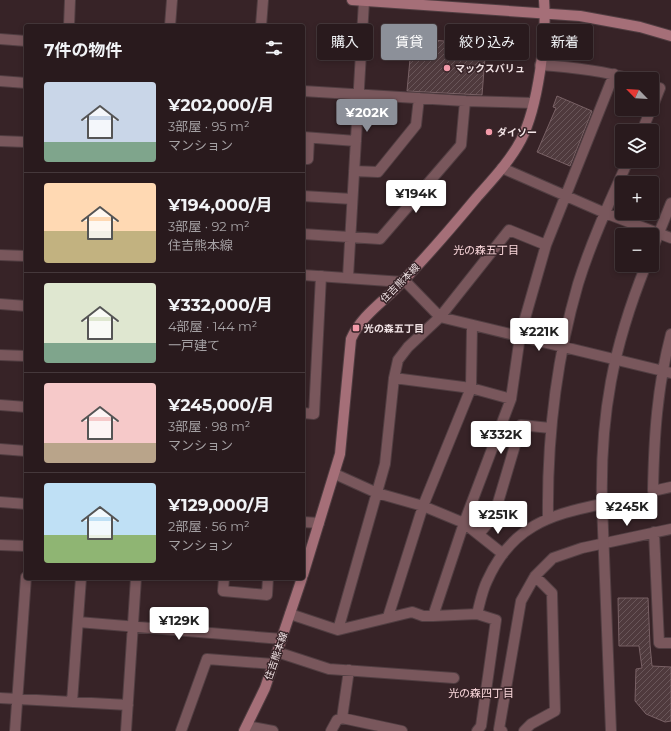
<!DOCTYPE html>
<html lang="ja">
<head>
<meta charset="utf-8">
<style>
	body { margin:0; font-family:Montserrat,"Noto Sans JP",sans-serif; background:#312326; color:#f1f3f6; height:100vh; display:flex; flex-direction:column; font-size:15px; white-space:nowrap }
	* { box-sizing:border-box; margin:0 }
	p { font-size:13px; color:#a5a1a4 }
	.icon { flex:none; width:22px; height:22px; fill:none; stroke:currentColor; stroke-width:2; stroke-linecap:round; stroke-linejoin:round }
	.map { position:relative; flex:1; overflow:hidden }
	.panel { position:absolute; left:24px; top:24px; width:281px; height:556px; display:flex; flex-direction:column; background:#291a1d; border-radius:4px; box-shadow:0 2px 6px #0003,0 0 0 1px #45383b }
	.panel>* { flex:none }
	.banner { position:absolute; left:317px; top:24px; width:294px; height:36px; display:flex; gap:8px }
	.needle { width:26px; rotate:295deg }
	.buttons { position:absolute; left:615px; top:72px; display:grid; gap:8px }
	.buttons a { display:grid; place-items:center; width:44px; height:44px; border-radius:4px; background:#291a1d; box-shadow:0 2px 6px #0003,0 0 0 1px #45383b; font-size:20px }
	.price { position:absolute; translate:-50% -34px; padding:0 9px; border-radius:4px; background:#fff; color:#222; font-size:13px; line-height:26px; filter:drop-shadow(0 1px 2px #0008) }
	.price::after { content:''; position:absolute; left:50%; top:24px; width:12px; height:9px; margin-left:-6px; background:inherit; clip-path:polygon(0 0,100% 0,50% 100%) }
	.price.on { background:#8c9099; color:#fff }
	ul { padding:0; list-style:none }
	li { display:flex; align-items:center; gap:12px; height:100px; padding:0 20px }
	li+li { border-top:1px solid #45383b }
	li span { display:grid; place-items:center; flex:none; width:112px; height:80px; border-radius:4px; color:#555 }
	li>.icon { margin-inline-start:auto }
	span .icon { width:48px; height:48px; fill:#fffc; stroke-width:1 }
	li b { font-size:17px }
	h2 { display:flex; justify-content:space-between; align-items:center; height:48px; padding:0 20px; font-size:17px }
	.pill { padding:0 14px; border-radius:4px; background:#291a1d; box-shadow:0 2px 6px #0003,0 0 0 1px #45383b; font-size:14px; line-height:36px }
	.pill.on { background:#8c9099; color:#fff }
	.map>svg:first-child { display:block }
</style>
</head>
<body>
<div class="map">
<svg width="671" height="731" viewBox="0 0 671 731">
	<defs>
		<pattern id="building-hatch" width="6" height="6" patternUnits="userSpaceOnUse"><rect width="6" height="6" fill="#4f3a3d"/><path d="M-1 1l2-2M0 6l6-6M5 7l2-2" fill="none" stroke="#695659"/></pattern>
	</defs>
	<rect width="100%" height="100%" fill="#372327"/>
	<path fill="url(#building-hatch)" stroke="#796165" d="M412,38L486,45L482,95L407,91Z
		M557,96L592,111L570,166L537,152L556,108L553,107Z
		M618,598H648L650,645L652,666L671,667V721L665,722L646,714L635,701L636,669L642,668L639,646H619Z"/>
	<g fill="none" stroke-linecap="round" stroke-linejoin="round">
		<defs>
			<path id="minor" d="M69,26L70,0
				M170,26L172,0
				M261,26L263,0
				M0,39L26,41
				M540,65C571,67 601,70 630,79
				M0,81L26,83
				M652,86L660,88L652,108
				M303,91L465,101L533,103
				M642,131L651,109
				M303,137L356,141
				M0,141L26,142
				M303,159H308L309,138
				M502,168L605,213L671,238
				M354,171L378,172L416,125L419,98
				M303,196L352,199
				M303,234L380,239L461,145L465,101
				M348,277L364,1
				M404,280L440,317L671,373
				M0,304L26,306
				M671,334C657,387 654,437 653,491L671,487
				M0,355L26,356
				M394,378L471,388L511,399
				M0,405L26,407
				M303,413L314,414L321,276
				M0,449L26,451
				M335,474L377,493L423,506L464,523L503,554
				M0,502L26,504
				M548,518C547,439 556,360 578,284C591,242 610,201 628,161
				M303,522L319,523
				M654,532L659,643H671
				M479,534L494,516L521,425L550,428
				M0,545L26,546
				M224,578L223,591L267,595L268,578
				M290,614L338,630L412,612L423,616H433L477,614L496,620L481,726L477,731
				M477,614C480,603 482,591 487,581C511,527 548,515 602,504
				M433,616L464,523L511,399L520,336L546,245L614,74
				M388,617L423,506L471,388L472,326
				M78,622L282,639
				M338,630L385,464L394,378L398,360L408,347L440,317L509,230L546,245
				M277,652L329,669L454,678
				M0,698L128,705
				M72,702L81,578
				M342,718L349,670
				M247,726L273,731
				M15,731L26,577
				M126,731L136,578
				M181,731L207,659L273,664
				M331,731L337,720L342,718L402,731
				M502,731L499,729L521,601L535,576L553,558L582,548L671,529
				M524,731L531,724L555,711L552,593L535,576"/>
			<path id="tertiary" d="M652,250L671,203
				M0,255L26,256
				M303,275L403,282
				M611,731L602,504C600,415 613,347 646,265"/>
			<path id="secondary" d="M352,0L580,16L640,27L671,36
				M303,575L340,454L351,339C362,314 385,301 403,281C429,254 453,226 477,197C493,179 510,161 521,140C538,107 547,37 544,0
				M244,731L265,688L302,578"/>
		</defs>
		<use href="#minor" stroke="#513e42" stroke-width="12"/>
		<use href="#tertiary" stroke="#513e42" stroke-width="12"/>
		<use href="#secondary" stroke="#513e42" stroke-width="12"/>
		<use href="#minor" stroke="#79575c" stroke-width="10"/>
		<use href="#tertiary" stroke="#79575c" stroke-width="10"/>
		<use href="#secondary" stroke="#a56f78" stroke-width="10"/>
	</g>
	<g fill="#f39aa9" stroke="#372327" stroke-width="1.5">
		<circle cx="447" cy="68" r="4"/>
		<circle cx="489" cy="132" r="4"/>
		<rect x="352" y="324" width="8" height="8" rx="2"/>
	</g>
	<g text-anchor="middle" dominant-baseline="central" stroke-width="3" stroke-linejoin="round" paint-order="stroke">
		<g font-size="10" font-weight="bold" fill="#f3e5e7" stroke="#372327" text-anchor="start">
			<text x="455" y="68">マックスバリュ</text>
			<text x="497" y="132">ダイソー</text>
			<text x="364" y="328">光の森五丁目</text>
		</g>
		<g font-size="10" fill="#f3e5e7" stroke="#372327">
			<text transform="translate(400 283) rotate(-45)">住吉熊本線</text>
			<text transform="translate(276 656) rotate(-71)">住吉熊本線</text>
		</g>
		<g font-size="11" fill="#fad7db" stroke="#372327">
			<text x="486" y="250">光の森五丁目</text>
			<text x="481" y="693">光の森四丁目</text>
		</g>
	</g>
</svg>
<div class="buttons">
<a><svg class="needle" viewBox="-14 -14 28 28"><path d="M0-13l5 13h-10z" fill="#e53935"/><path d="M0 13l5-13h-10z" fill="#a5a1a4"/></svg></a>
<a><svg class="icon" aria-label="layers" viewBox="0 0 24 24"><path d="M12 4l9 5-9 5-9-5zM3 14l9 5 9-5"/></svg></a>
<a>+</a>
<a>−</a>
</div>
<b class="price on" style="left:367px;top:133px">¥202K</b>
<b class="price" style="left:416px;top:214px">¥194K</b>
<b class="price" style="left:539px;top:352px">¥221K</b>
<b class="price" style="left:501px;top:455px">¥332K</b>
<b class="price" style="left:627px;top:527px">¥245K</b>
<b class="price" style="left:498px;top:535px">¥251K</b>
<b class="price" style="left:179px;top:641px">¥129K</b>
<div class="banner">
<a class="pill">購入</a>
<a class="pill on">賃貸</a>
<a class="pill">絞り込み</a>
<a class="pill">新着</a>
</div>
<section class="panel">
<h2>7件の物件<svg class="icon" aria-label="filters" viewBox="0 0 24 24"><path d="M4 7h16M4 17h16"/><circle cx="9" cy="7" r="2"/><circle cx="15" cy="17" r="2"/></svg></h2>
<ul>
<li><span style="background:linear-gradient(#c9d6e8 75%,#7fa58c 0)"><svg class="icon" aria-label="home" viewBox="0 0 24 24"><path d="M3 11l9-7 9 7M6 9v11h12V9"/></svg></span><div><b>¥202,000/月</b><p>3部屋 · 95 m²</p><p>マンション</p></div></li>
<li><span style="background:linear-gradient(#ffd9b3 60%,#c2b280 0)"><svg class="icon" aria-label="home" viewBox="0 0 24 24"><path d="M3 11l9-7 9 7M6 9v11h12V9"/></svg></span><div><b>¥194,000/月</b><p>3部屋 · 92 m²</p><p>住吉熊本線</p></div></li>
<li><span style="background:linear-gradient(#dfe7d0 75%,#7fa58c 0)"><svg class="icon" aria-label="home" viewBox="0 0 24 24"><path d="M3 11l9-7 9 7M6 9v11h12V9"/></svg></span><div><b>¥332,000/月</b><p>4部屋 · 144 m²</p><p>一戸建て</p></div></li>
<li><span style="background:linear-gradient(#f6c9c9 75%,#b9a48a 0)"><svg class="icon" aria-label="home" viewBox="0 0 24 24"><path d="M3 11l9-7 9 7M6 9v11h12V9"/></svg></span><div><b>¥245,000/月</b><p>3部屋 · 98 m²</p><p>マンション</p></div></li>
<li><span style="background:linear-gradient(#bfe0f5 65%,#8fb573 0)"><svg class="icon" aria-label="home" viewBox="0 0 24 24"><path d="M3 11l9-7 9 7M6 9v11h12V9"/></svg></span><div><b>¥129,000/月</b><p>2部屋 · 56 m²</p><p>マンション</p></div></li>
</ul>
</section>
</div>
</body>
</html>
